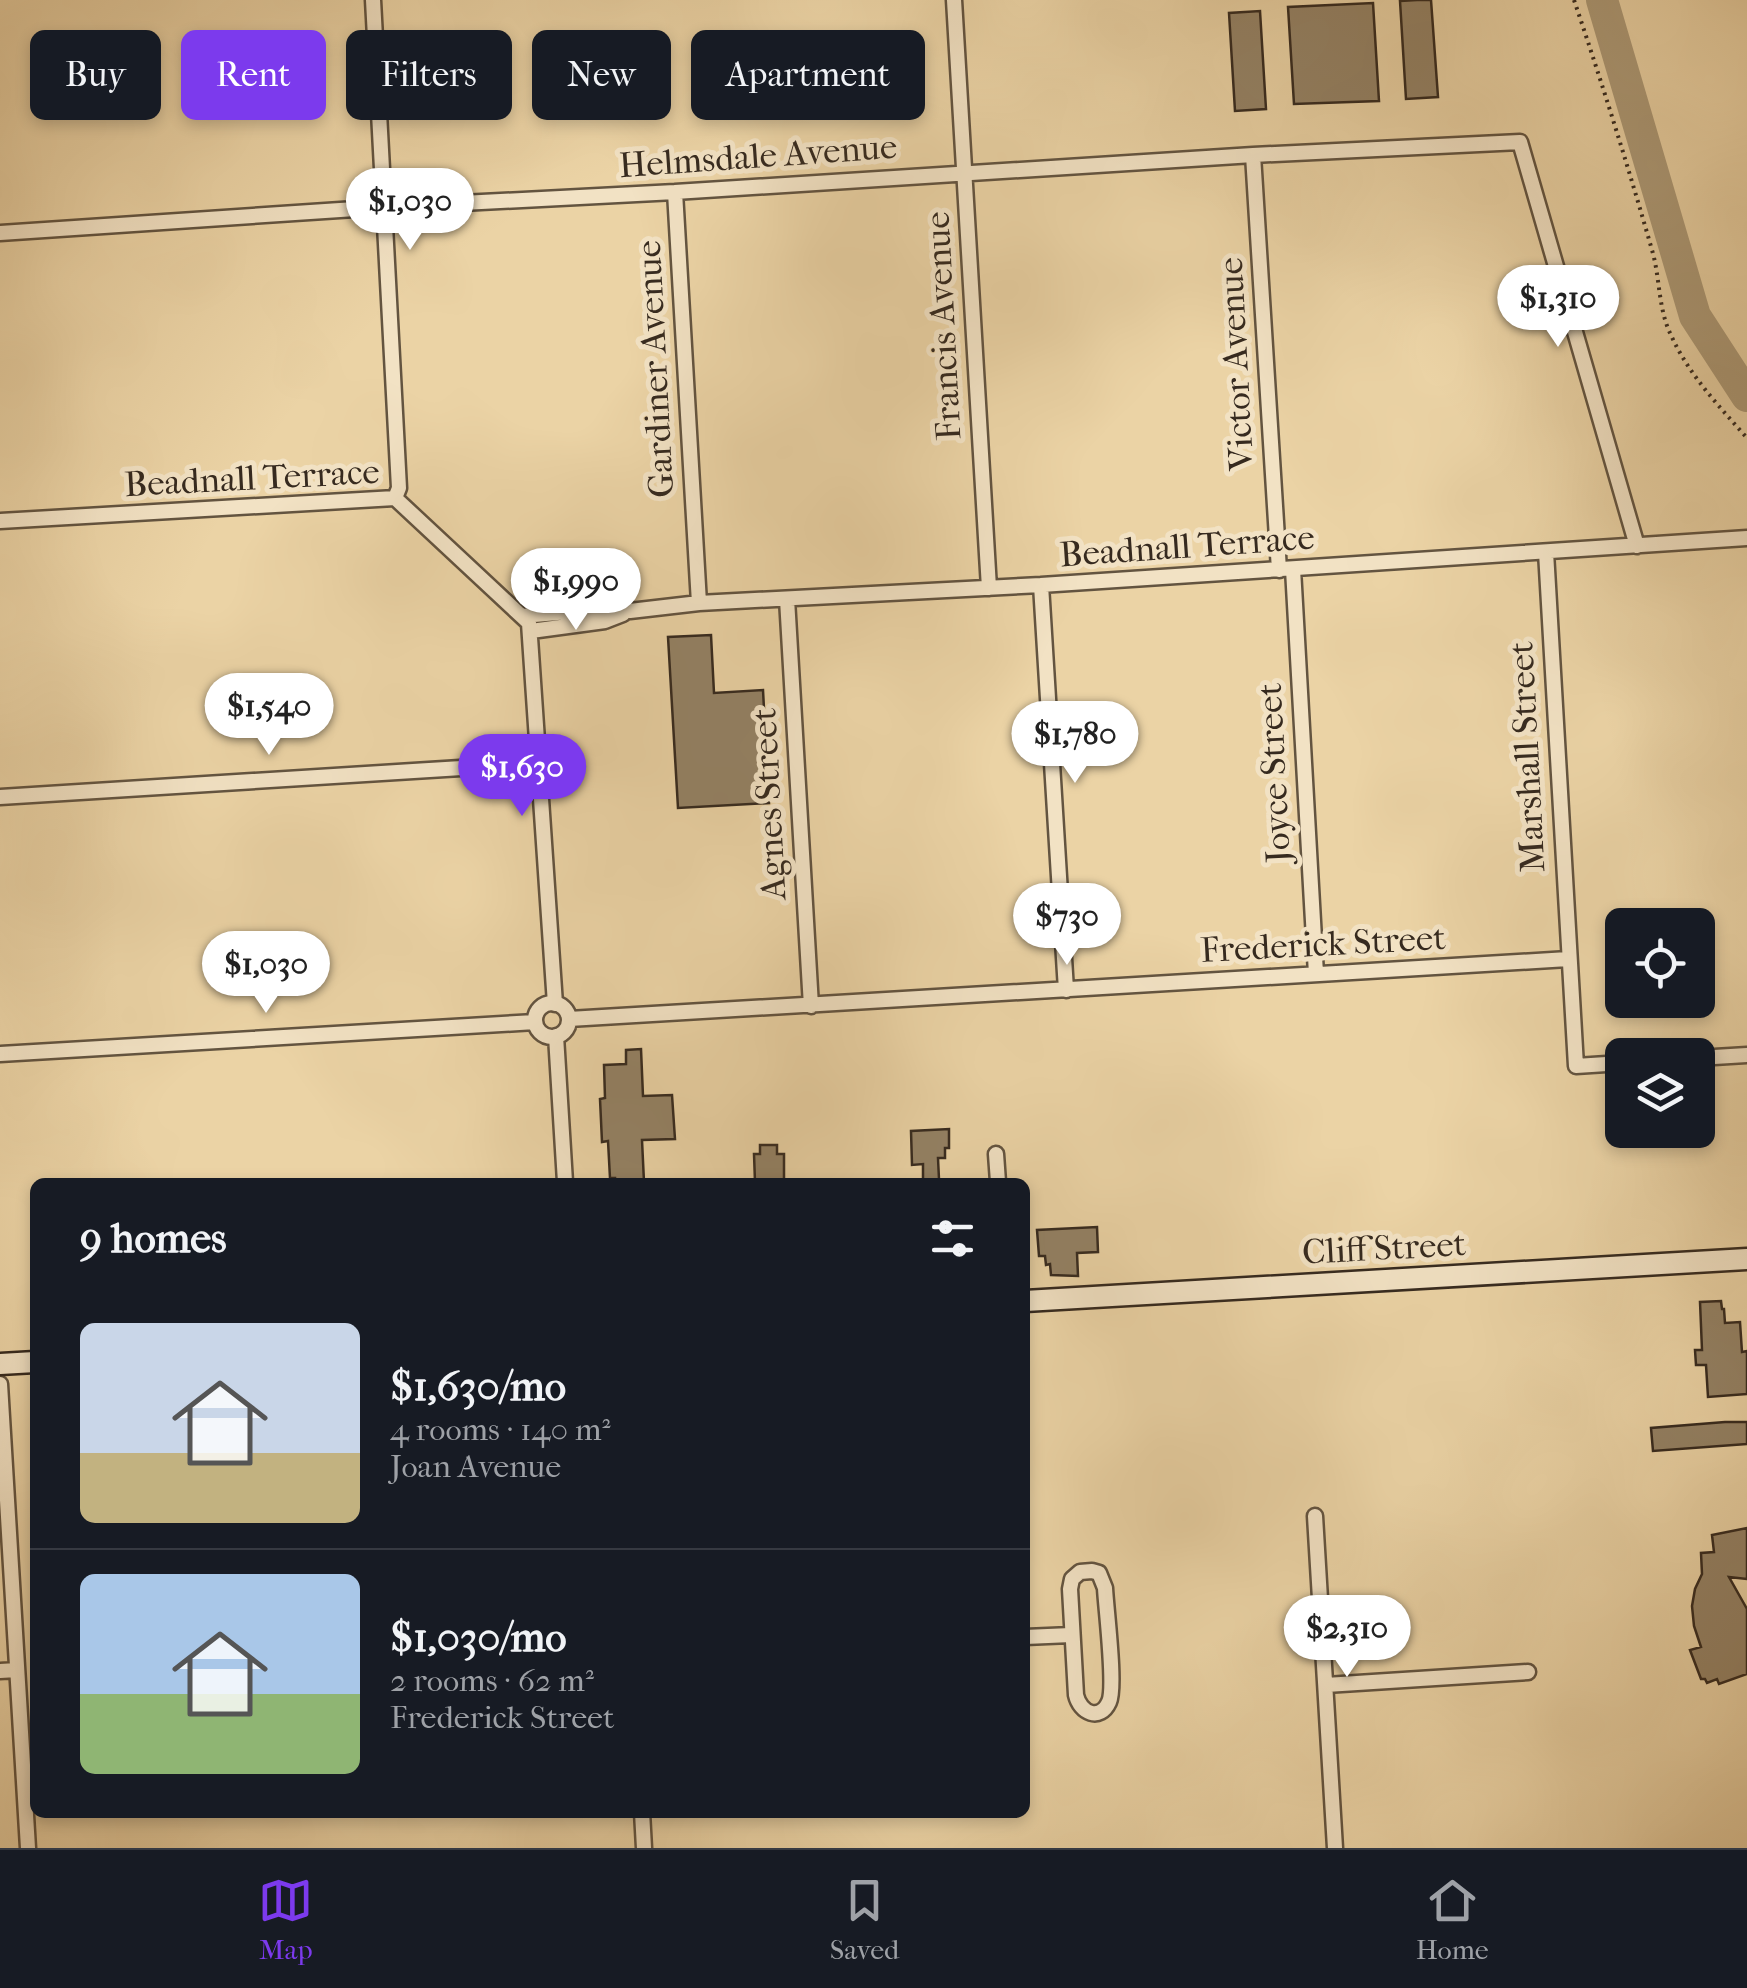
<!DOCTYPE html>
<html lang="en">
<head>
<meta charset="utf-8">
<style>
	body { margin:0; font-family:"IM FELL French Canon",serif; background:#242831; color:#f1f3f6; height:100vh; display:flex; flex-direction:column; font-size:38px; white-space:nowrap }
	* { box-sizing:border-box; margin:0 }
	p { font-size:32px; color:#9ea1a6 }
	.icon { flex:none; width:55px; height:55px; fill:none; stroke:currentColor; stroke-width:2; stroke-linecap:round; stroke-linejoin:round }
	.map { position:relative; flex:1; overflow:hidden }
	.details { position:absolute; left:30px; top:1178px; width:1000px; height:640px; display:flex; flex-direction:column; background:#171b24; border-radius:15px; box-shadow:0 5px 15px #0003 }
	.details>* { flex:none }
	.guide { position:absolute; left:30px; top:30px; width:1000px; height:90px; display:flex; gap:20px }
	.buttons { position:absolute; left:1605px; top:908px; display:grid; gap:20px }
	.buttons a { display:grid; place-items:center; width:110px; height:110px; border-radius:15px; background:#171b24; box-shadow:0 5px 15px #0003; font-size:50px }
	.price { position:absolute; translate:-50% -85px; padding:0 22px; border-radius:35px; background:#fff; color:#222; font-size:32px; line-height:65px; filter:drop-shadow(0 2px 5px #0008) }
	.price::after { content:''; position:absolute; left:50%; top:60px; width:30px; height:22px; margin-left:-15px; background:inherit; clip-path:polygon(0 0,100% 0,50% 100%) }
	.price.current { background:#7c3aed; color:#fff }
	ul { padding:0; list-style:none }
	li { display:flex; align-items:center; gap:30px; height:250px; padding:0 50px }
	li+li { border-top:2px solid #363941 }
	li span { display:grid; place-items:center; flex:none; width:280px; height:200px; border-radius:15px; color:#555 }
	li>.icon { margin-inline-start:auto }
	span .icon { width:120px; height:120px; fill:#fffc; stroke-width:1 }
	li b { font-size:42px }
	h2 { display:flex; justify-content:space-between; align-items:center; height:120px; padding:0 50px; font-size:42px }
	.tag { padding:0 35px; border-radius:15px; background:#171b24; box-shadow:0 5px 15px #0003; font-size:35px; line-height:90px }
	.tag.current { background:#7c3aed; color:#fff }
	.tab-bar { display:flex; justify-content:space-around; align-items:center; height:140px; border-top:2px solid #363941; background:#171b24; font-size:28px; color:#9ea1a6 }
	.tab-bar a { display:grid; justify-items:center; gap:5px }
	.tab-bar .current { color:#7c3aed }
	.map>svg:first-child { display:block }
</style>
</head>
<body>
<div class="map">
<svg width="1747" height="1848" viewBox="0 0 1747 1848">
	<rect width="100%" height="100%" fill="#ebd3a5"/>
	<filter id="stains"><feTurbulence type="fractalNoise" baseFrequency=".002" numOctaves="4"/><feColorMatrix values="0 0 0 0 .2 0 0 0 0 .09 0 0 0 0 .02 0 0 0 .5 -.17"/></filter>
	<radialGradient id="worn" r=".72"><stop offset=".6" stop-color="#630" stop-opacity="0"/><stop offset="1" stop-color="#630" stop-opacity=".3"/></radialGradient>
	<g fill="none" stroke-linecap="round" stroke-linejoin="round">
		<path stroke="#ad9a77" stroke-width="32" d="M1602,0L1695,316L1747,396"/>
	</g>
	<path fill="#948265" stroke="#362a1f" stroke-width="2.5" d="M1417,0H1431L1438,97L1406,99L1400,1Z
		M1373,3L1379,101L1294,104L1288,7Z
		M1260,11L1266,109L1235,111L1229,13Z
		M711,635L714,693L763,690L769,803L678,808L668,637Z
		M641,1049L643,1096L672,1095L675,1139L642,1140L644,1182H615V1178H610L608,1141L602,1142L600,1099L605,1098L604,1065L626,1064V1050Z
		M949,1129V1148H945V1158H938L939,1179L923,1180V1164L912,1165L911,1131Z
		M760,1145H777V1154H784V1182H755L754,1154H760Z
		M1097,1227L1098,1252L1077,1253L1078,1276L1051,1275L1050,1264L1046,1265L1045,1256H1039L1037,1230Z
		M1721,1301L1722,1309H1724L1725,1323L1740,1322L1742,1352L1747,1351V1394L1708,1397L1706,1365H1696L1695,1350H1702L1700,1302Z
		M1725,1422H1747V1444L1653,1451L1651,1428Z
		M1747,1528V1579L1729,1577L1747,1609V1674L1719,1684L1717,1679L1707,1683L1705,1679H1701L1690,1650L1701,1647L1694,1626L1692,1606L1695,1589L1702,1574L1701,1553L1714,1552L1712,1535Z"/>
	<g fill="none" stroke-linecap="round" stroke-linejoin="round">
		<defs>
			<path id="street" d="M373,0L399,488L395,498
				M954,0L989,588
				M1253,155L1279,570
				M675,192L699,603
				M0,233L385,207L675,192L1253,155L1520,142L1637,546
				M0,521L395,498L529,623L555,1004
				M1546,552L1576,1066L1622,1063
				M1293,569L1316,974
				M1041,585L1066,990
				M787,599L811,1006
				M522,616L604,609L630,611L699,603L1041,585L1747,538
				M531,631L605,621L623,614
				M0,797L540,763
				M535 1020a17 17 0 1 1 34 0a17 17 0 1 1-34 0Z
				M569,1019L1568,959
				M556,1036L565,1182
				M0,1054L535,1022
				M1698,1058L1747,1055
				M996,1154L998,1182
				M0,1384L28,1848
				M1315,1516L1335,1848
				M1092,1571L1099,1573L1105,1588C1106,1609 1116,1687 1109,1702C1100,1722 1080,1713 1076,1695L1070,1589L1072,1579L1080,1572Z
				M1025,1637L1071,1635
				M0,1671L17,1670
				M1326,1685L1528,1672
				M642,1812L644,1848"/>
			<path id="secondary" d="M1025,1301L1747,1259
				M0,1364L35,1362"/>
		</defs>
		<use href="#street" stroke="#635440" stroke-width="19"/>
		<use href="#secondary" stroke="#362a1f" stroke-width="25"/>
		<path stroke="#362a1f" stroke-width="4" stroke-dasharray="2.5 5" stroke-linecap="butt" d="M1574,0C1602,83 1628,166 1652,250C1660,277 1658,307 1670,333C1688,374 1718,405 1747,438"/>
		<use href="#street" stroke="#f2e2c4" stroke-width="14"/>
		<use href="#secondary" stroke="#f2e2c4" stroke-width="20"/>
	</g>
	<g text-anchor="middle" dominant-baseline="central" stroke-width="10" stroke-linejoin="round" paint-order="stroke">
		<g font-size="35" fill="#362a1f" stroke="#f2e2c4">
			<text transform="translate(758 156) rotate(-4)">Helmsdale Avenue</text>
			<text transform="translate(943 326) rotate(-93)">Francis Avenue</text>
			<text transform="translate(1236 364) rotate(-93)">Victor Avenue</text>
			<text transform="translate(655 369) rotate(-93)">Gardiner Avenue</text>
			<text transform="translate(252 478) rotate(-3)">Beadnall Terrace</text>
			<text transform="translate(1187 546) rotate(-4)">Beadnall Terrace</text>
			<text transform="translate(1527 757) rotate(-93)">Marshall Street</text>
			<text transform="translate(1274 773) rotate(-93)">Joyce Street</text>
			<text transform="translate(769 804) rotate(-93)">Agnes Street</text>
			<text transform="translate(1323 944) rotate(-3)">Frederick Street</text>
			<text transform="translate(1384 1248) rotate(-3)">Cliff Street</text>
		</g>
	</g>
	<rect width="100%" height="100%" filter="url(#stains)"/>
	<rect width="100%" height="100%" fill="url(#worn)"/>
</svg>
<div class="buttons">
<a><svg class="icon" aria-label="locate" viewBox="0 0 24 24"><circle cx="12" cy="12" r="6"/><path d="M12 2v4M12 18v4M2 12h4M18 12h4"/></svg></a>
<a><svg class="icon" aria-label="layers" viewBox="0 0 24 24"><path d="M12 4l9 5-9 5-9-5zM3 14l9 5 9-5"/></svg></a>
</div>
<b class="price" style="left:410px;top:253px">$1,030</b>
<b class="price" style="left:1558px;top:350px">$1,310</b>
<b class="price" style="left:576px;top:633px">$1,990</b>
<b class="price" style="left:269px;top:758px">$1,540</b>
<b class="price" style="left:1075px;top:786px">$1,780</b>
<b class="price current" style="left:522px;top:819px">$1,630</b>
<b class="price" style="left:1067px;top:968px">$730</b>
<b class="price" style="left:266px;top:1016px">$1,030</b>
<b class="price" style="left:1347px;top:1680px">$2,310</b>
<div class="guide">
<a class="tag">Buy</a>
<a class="tag current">Rent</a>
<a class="tag">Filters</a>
<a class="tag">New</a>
<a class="tag">Apartment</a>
</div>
<section class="details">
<h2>9 homes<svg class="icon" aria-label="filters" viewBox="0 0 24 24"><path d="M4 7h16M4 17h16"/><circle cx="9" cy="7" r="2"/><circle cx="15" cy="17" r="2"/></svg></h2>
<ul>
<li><span style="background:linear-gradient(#c9d6e8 65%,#c2b280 0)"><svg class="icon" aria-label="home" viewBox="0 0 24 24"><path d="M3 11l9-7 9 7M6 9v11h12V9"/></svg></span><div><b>$1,630/mo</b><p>4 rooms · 140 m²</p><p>Joan Avenue</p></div></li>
<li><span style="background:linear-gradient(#a9c7e8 60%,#8fb573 0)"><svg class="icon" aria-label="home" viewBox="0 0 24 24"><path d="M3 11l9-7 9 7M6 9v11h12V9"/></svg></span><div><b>$1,030/mo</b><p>2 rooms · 62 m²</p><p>Frederick Street</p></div></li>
</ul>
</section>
</div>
<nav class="tab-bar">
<a class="current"><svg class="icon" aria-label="map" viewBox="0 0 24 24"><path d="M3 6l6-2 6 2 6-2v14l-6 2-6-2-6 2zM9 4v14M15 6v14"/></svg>Map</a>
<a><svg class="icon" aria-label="saved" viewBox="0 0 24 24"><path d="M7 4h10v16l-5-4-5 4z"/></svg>Saved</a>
<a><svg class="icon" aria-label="home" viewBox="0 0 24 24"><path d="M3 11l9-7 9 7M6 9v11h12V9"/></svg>Home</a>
</nav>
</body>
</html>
